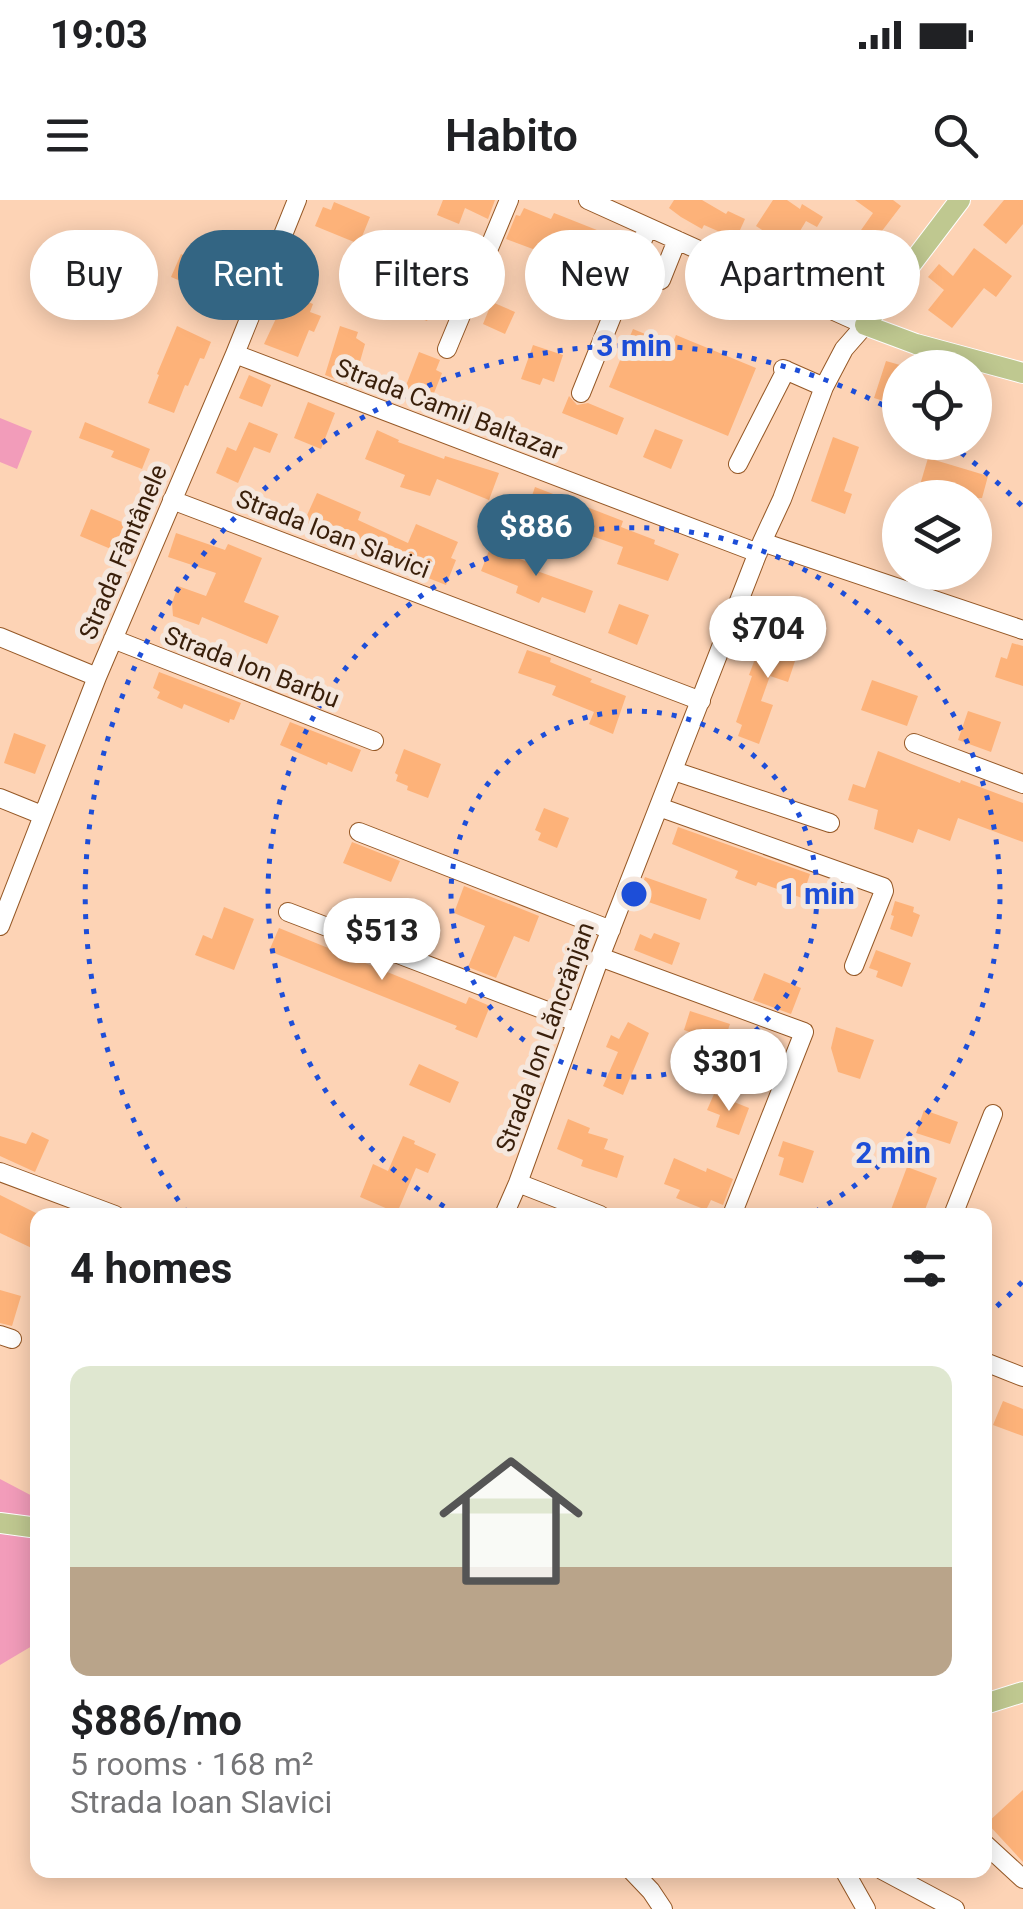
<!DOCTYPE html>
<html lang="en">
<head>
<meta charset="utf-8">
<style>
	body { margin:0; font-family:Roboto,sans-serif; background:#f6f6f6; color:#202124; height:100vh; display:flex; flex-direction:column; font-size:38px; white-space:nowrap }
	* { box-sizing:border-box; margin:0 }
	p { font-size:32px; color:#757577 }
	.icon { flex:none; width:55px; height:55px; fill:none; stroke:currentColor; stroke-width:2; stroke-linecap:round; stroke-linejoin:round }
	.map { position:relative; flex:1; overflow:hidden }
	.side { position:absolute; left:30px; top:1008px; width:962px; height:670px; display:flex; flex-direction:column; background:#fff; border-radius:20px; box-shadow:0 5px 25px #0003 }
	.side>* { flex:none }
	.guide { position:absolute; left:30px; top:30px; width:965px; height:90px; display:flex; gap:20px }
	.fabs { position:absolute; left:882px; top:150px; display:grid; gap:20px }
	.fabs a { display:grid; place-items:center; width:110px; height:110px; border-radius:50%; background:#fff; box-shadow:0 5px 25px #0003; font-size:50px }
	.price { position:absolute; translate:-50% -85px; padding:0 22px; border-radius:35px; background:#fff; color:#222; font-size:32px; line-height:65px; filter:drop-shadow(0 2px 5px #0008) }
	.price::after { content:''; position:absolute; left:50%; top:60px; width:30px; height:22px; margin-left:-15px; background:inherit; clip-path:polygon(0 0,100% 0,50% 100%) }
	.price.active { background:#336583; color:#fff }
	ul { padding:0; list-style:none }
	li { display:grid; align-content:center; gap:20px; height:530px; padding:0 40px }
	li span { display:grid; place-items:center; height:310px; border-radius:20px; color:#555 }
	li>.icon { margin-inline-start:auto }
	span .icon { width:180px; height:180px; fill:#fffc; stroke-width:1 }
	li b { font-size:42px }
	h2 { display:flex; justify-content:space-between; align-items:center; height:120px; padding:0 40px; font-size:42px }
	.chip { padding:0 35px; border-radius:45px; background:#fff; box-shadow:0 5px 25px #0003; font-size:35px; line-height:90px }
	.chip.active { background:#336583; color:#fff }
	.status { display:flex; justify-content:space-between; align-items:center; height:70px; padding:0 50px; background:#fff; direction:ltr }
	.status svg { height:28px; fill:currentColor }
	header { display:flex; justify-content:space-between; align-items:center; height:130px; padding:0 40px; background:#fff; font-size:45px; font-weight:600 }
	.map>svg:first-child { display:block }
</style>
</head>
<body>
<div class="status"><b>19:03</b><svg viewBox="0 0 49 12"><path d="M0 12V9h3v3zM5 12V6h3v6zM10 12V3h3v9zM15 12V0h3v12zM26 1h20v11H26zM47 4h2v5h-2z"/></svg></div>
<header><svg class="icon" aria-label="menu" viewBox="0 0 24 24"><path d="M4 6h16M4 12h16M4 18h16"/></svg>Habito<svg class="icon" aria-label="search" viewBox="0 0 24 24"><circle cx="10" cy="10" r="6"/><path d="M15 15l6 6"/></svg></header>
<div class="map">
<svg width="1023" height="1709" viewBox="0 0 1023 1709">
	<rect width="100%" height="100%" fill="#fdd3b5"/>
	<path fill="#f29cba" d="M0,218L32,231L17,269L0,262Z
		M0,1279L38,1299L37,1443L0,1465Z"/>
	<path fill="#fdb279" d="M443,0H495L488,19L465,8L459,24L437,15Z
		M674,0H702L726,14L728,11L745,19L736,39L704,25L702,29L681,17L669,8Z
		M773,0H787L800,9L802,4L823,17L817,27L806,21L782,61L771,55L779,41L756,26Z
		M855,0H893L901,6L859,61L842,49L856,31L859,33L873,13Z
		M1004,0H1023V24L1006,44L983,25Z
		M334,2L370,17L359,44L315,26L323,7L331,10Z
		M524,8L551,19L554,13L607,34L605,37L627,46L602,103L581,95L593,65L568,55L565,61L506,39L516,15L520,16Z
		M416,47L449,62L432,100L436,102L427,121L404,112L417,80L404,74Z
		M974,48L1012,76L996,97L984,88L952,128L928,110L944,90L928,77L939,64L953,76Z
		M827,52L845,61L831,90L812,80Z
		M181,54L210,67L200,89L171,77Z
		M288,93L313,104L310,112L321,116L314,132L309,130L298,157L264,144Z
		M492,102L515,112L505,134L483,124Z
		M177,126L211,142L204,159L200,158L188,186L185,185L174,213L148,203L159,175L157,174Z
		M340,126L358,132L356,138L365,144L353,186L325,175Z
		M633,129L672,145L676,135L756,168L728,236L609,187Z
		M533,145L563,155L554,182L543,178L540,185L521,179Z
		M419,152L440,160L436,170L442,173L432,198L405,188Z
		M886,161L900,165V206L874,198Z
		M249,175L271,185L262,207L239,198Z
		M569,196L577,205L588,203L624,218L617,235L562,213Z
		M308,202L335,213L321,249L294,238Z
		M85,222L150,249L142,269L111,257L114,251L79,238Z
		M249,222L278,234L270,253L254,247L238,283L216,273L227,247L236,251Z
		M655,229L683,240L671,269L643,257Z
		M377,230L399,240L398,242L444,259L445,256L499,273L489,300L437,279L430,296L400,287L405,275L365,259Z
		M833,237L859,247L844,291L852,294L845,314L811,301Z
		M928,258L988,276L982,298H937L939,290L920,285Z
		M535,287L623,321L621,327L655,340L654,344L679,354L668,381L617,364L623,347L526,313Z
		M317,293L361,312L358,320L408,343L416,324L458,342L451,358L456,360L446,385L385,361L384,364L355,351L357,345L304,322Z
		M91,309L136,328L125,355L80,336Z
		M176,333L225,350L228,344L262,358L244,402L279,416L267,444L202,417L199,425L173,416L172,403L178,386L206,396L216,373L168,357Z
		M537,339L548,344L537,371L593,391L585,413L542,397L539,403L516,393L518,386L481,371L490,348L528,362Z
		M619,404L649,415L637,445L608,433Z
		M776,428L812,441L807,456L798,452L788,482L770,476L761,501L773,505L759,544L738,536L742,525L736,522L752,476L749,475L758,451L767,454Z
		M1012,443L1023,446V486L995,477L1001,457L1007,459Z
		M527,450L551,458L550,462L592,479L590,482L626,496L613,534L589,524L594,512L552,495L556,486L518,473Z
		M159,472L241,503L234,520L230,519L229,523L184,504L182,509L157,498L160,492L153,488Z
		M872,480L918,496L907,526L861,510Z
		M968,511L1001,522L991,552L958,540Z
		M290,522L361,550L352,572L328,562L327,565L280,545Z
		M14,533L46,545L35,574L4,563Z
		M404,549L441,564L428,598L407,590L408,586L396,581L398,575L395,573Z
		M878,551L960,583L961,580L1023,603V642L958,618L950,641L918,629L913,643L874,629L878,610L848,600L853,584L865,588Z
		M544,608L569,618L557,648L538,640L541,633L535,630Z
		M678,627L810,674L802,698L758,682L756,686L735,678L738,671L672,644Z
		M352,642L400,661L391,682L343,663Z
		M645,677L707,699L700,720L637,698Z
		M464,686L539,716L529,742L514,736L496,778L468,767L485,726L454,713Z
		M895,701L914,707L913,712L920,715L912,737L890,729L894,716L891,715Z
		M224,707L254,719L234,770L195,755L203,735L212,739Z
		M279,728L466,804L469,797L490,806L477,838L455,829L457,826L269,751Z
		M654,733L680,743L672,765L634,750L640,734L651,739Z
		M876,750L911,763L902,787L876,777L878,771L869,768Z
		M764,773L801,788L791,814L753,800Z
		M690,811L730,824L723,844L684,830Z
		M628,822L649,833L623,895L603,886L618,852L606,847L611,835L619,839Z
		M836,827L874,840L860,879L838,872L831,848Z
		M419,864L459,882L450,903L409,885Z
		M714,894L749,908L739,935L716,927L720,915L707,910Z
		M924,910L958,922L950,944L916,933Z
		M568,919L590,928L588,933L608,939L604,949L624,956L617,978L581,966L583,960L557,949Z
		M32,932L49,940L35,972L0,956V936L26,944Z
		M403,936L415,941L414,944L436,954L428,973L416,968L397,1013L360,997L373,964L388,971Z
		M783,941L814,951L803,983L779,975L784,958L778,956Z
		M674,958L706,972L707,968L733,979L723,1005L711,1000L706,1010L676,998L680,990L664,984Z
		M907,967L937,978L923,1015H889Z
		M0,995L38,1014V1051L0,1033Z
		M0,1090L21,1096L12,1126L0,1123Z
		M1003,1201L1023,1209V1236L993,1225Z
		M1023,1590V1662L987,1623Z"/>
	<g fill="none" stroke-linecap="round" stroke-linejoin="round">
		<defs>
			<path id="minor" d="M661,80L677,40
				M447,149L509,0
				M235,154L758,353
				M783,169L824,187
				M581,193L648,27
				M738,264L786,170
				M172,300L701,501
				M762,342L1023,430
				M0,437L97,477
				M113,439L374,541
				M914,543L1023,584
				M674,571L830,623
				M0,598L42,615
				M659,607L883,687L884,691L854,766
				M359,632L611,730
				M288,712L576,822
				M0,726L97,477L235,154L297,0
				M600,757L804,832L732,1015
				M0,972L115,1015
				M518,983L600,1015
				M504,1015L518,983L600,757L762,342L782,299L824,187L844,149L865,125L588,0
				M953,1015L993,914
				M0,1135L12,1139
				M985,1162L1023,1177
				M985,1644L1023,1679
				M631,1670L651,1691L663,1709
				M844,1670L866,1709
				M882,1670L955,1709"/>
			<path id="major" d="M960,0L865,125L916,144L1023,173
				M0,1323L38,1328
				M985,1504L1023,1492"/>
		</defs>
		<use href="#minor" stroke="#955826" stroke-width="20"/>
		<use href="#major" stroke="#fff" stroke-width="22"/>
		<use href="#minor" stroke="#fff" stroke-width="18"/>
		<use href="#major" stroke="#bfc890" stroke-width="20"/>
	</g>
	<g fill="none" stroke="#1d4ed8" stroke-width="5" stroke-dasharray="5 10">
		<circle cx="634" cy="694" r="183"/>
		<path d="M457 1014A366 366 0 1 1 811 1014"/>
		<path d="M1022 1082A549 549 0 0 1 987 1115M187 1013A549 549 0 0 1 896 212M949 244A549 549 0 0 1 1022 306"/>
	</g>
	<g text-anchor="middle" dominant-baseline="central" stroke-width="10" stroke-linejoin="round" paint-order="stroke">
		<g font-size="25" fill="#391f0a" stroke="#f5e7dd">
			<text transform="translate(449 209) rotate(21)">Strada Camil Baltazar</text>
			<text transform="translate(333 334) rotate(21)">Strada Ioan Slavici</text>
			<text transform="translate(123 352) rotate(-67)">Strada Fântânele</text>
			<text transform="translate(252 467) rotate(21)">Strada Ion Barbu</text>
			<text transform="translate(545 837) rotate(-70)">Strada Ion Lăncrănjan</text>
		</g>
	</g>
	<circle cx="634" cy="694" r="15" fill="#1d4ed8" stroke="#f5e7dd" stroke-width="5"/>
	<g font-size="30" text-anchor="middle" font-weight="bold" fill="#1d4ed8" stroke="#f5e7dd" stroke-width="10" stroke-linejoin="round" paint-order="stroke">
		<text x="634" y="156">3 min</text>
		<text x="817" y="704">1 min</text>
		<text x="893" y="963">2 min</text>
	</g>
</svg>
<div class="fabs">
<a><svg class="icon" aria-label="locate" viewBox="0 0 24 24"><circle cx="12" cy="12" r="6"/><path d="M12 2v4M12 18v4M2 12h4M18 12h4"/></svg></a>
<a><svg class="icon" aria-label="layers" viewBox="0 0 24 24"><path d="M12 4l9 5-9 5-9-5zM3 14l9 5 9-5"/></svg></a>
</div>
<b class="price active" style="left:536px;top:379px">$886</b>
<b class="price" style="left:768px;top:481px">$704</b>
<b class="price" style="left:382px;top:783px">$513</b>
<b class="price" style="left:729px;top:914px">$301</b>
<div class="guide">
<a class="chip">Buy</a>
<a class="chip active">Rent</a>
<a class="chip">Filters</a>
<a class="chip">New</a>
<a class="chip">Apartment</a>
</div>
<section class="side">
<h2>4 homes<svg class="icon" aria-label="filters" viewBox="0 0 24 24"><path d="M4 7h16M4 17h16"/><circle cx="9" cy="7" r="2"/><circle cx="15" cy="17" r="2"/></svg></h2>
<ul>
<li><span style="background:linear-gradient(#dfe7d0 65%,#b9a48a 0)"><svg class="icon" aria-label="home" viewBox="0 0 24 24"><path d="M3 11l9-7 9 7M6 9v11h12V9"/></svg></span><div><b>$886/mo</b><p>5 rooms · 168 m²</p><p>Strada Ioan Slavici</p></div></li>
</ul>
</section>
</div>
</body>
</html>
